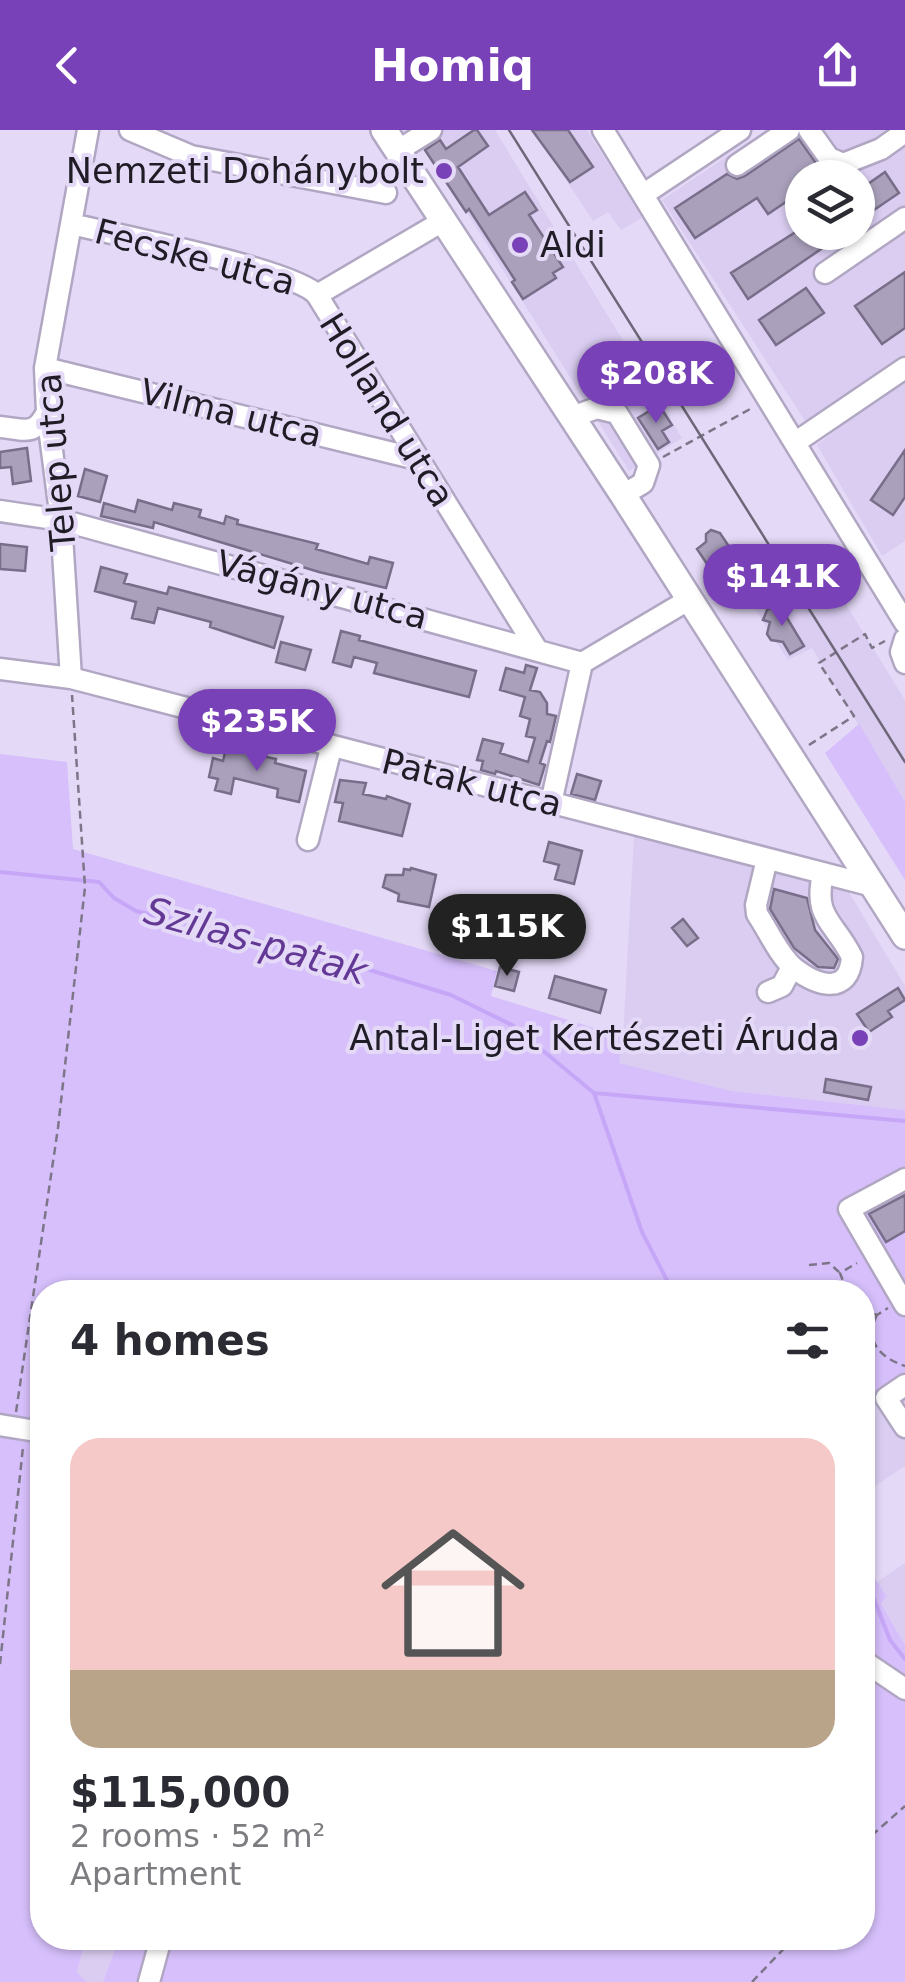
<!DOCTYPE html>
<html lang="en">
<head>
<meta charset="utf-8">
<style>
	body { margin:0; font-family:"DejaVu Sans",sans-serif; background:#f2f2f3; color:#2b2b33; height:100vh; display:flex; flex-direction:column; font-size:38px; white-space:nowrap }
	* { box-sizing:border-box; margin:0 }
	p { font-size:32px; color:#7c7c81 }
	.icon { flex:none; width:55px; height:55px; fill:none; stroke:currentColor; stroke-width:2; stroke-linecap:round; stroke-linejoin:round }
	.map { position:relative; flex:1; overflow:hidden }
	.side { position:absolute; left:30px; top:1150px; width:845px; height:670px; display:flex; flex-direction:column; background:#fff; border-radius:40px; box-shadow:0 2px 8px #0004 }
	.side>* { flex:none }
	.fabs { position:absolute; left:785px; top:30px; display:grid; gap:20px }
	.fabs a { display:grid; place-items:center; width:90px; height:90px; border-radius:50%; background:#fff; box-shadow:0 2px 8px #0004; font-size:50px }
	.price { position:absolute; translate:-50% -85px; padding:0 22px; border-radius:35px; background:#7941b7; color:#fff; font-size:32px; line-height:65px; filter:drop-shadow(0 2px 5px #0008) }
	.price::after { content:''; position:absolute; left:50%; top:60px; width:30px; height:22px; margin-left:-15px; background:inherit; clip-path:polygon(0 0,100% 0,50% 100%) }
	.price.selected { background:#222; color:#fff }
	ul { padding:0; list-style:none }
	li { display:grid; align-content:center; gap:20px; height:530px; padding:0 40px }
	li span { display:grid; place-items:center; height:310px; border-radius:30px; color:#555 }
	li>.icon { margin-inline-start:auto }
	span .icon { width:180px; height:180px; fill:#fffc; stroke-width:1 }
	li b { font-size:42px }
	h2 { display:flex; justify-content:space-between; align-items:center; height:120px; padding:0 40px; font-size:42px }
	header { display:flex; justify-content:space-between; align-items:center; height:130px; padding:0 40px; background:#7941b7; color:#fff; font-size:45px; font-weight:700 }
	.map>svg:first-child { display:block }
</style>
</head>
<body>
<header><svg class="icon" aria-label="back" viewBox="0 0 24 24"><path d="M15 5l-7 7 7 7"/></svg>Homiq<svg class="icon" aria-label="share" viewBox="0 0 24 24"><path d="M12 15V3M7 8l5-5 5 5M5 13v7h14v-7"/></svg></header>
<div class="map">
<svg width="905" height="1852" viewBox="0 0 905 1852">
	<rect width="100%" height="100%" fill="#e4d9f7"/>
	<path fill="#dacdf1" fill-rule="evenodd" d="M415,0H495L682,308L629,341Z
		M533,0H587L642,88L621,100L608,82L593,91Z
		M766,0H905V227L807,294L662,70ZM802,48H858V102H802Z
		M905,246V411L882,426L817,315Z
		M813,421L905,570V672L812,518L788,530L744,463Z
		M634,706L847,759L905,856V980L732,961L618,933L623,907Z
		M905,1248V1336L863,1364L862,1277Z
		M905,1433V1515L881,1472L877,1452Z
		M86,1808H119L103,1852H86L77,1843Z"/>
	<path fill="#d6bffb" d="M859,594L905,672V750L825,623Z
		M0,624L67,632L73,719L497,841L491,866L623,907L619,933L732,961L905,980V1248L863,1277L862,1162H42V1808H86L77,1842L86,1852H0Z
		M863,1430L887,1467L881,1473L905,1515V1852H103L119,1808H862Z"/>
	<path fill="#c6a7f7" d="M523,782C554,782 573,784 561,820L541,817L533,812L523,824L514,822Z"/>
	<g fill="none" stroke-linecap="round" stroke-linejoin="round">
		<path stroke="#c6a7f7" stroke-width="4" d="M0,742L99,752L114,768L136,781L321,825L451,865L512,895L594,963L905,991
			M594,963L642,1102L673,1162
			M862,1452L870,1459L890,1510L905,1529"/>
	</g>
	<path fill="#aaa0bc" stroke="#786e89" stroke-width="2.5" d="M474,0H477L488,16L458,37L489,85L525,62L537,80L529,85L563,137L553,143L556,148L523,169L512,152L515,150L469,79L466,82L425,20L440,10L446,19Z
		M532,0H568L593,37L570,52Z
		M799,9L818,36L834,48H802V61L768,84L757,68L695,108L675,78L727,44L737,49L745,46Z
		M885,42L899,63L858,91V61Z
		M802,98V102H846L748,169L731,143Z
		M905,142V198L882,214L855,176Z
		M806,158L824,183L776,215L759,190Z
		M659,275L672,295L662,301L669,312L658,319L638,288Z
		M27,318L31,351L13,354L11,337L0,338V322Z
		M905,320V367L893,385L871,370Z
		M85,339L107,346L100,372L78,366Z
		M138,370L172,380L174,373L201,380L199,387L224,394L226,386L238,390L237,394L318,414L316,419L368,434L370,427L393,433L386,458L319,442L154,392L153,398L101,386L104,373L135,382Z
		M711,400L720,403L738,430L740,437L735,442L725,439L715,446L697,419L706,412V404Z
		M0,414L27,417L25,441L0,439Z
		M101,437L127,444L124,453L167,464L169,457L283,487L274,518L210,497L211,492L158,478L154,493L132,488L136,472L95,461Z
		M778,473L804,516L790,524L783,512L771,510L767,504L770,492L763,490L767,480Z
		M341,501L360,506L359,510L476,541L469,567L374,543L377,533L354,527L351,537L333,532Z
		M281,512L311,520L305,540L276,532Z
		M526,535L537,538L530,560L540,562L547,573V584L556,586L550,612L547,611L540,633L545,635L539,655L496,641L495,644L481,640L483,631L477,630L483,609L503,614L500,623L528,632L535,608L526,606L530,589L520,586L525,567L500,560L506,538L524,543Z
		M226,618L276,629L275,633L306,641L299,672L277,667L278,659L234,648L231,664L215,660L218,649L209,647L213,628L223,631Z
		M577,644L601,651L595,670L571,664Z
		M340,650L366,653L363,664L386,669L387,666L410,674L402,706L339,691L343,673L335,672Z
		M549,712L582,721L574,754L555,749L559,735L544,731Z
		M411,738L436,745L429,777L398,771L399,764L383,757L386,745H403L404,739L410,740Z
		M774,759L807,768L815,800L838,829L834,838L818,837L794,818L770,779Z
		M683,789L698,808L687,816L672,798Z
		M500,837L519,842L514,861L495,856Z
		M555,846L606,860L600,883L549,868Z
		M898,858L905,870L888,881L892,887L869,902L857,884Z
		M826,949L871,957L868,970L824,962Z
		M905,1065V1101L886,1112L869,1084Z"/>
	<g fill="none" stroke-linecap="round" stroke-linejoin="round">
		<defs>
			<path id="minor" d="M130,0L191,26L386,63
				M603,0L905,493
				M809,0L829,28L843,34L881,19L905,2
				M397,21L431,0
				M737,35L789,0
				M644,64L740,0
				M443,91L317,165L536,518
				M71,94C113,104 296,140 317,165
				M825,143L905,88
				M45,238L417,329
				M572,287L597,278L617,283L649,335L643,353L623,365
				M0,297C25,299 34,307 47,282
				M796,312L905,238
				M0,381L61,390L582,533
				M905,509L901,522L905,533
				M0,539L71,548L873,756
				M71,548L61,390L47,282L45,238L88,0
				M551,673L582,533L690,469
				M308,710L331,618
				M767,729L756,775L757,784C768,800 779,826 794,838C817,856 849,866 852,827C834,791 813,788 823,744
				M768,862L782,856L792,837
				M905,1049L849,1079L905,1175
				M905,1255L886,1268L905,1297
				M0,1295L42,1302
				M862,1530L905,1559
				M149,1852L161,1808"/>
			<path id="major" d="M384,0L623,365L905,806"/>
		</defs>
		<use href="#minor" stroke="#b1a7c3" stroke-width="25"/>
		<use href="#major" stroke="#b1a7c3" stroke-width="30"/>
		<path stroke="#7d7689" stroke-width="2.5" stroke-dasharray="8 5" stroke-linecap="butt" d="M663,327L752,278
			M809,615L854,586L819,533L865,504L872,518L885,511
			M809,1135L829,1133L839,1142
			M847,1162L840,1143L857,1133
			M862,1179L877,1185L888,1178
			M877,1185C863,1211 881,1228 905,1236
			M16,1282L58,998L85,757L72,565
			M0,1534L23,1317
			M862,1714L905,1676
			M752,1852L794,1808"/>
		<use href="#minor" stroke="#fff" stroke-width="20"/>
		<use href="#major" stroke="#fff" stroke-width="25"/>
		<path stroke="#6e6779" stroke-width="2.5" d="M509,0L905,632"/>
	</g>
	<g fill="#7941b7" stroke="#e4d9f7" stroke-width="4">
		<circle cx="444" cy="41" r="10"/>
		<circle cx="520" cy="115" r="10"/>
		<circle cx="860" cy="908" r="10"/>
	</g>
	<g text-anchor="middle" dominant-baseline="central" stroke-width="8" stroke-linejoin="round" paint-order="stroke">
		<g font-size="35" fill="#201c26" stroke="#e4d9f7" text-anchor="end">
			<text x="424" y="41">Nemzeti Dohánybolt</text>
			<text x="540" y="115" text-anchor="start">Aldi</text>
			<text x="840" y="908">Antal-Liget Kertészeti Áruda</text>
		</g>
		<g font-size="35" fill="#201c26" stroke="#e4d9f7">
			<text transform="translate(195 127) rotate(15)">Fecske utca</text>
			<text transform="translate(387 280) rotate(58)">Holland utca</text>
			<text transform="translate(231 283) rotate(14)">Vilma utca</text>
			<text transform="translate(56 332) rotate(-95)">Telep utca</text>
			<text transform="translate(322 460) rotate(15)">Vágány utca</text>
			<text transform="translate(472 653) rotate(14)">Patak utca</text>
		</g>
		<g font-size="38" font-style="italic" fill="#623894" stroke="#e4d9f7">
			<text transform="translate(256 811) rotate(16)">Szilas-patak</text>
		</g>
	</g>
</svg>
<div class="fabs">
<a><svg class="icon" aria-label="layers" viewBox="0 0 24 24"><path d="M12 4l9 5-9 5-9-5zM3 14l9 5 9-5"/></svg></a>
</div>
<b class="price" style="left:656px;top:296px">$208K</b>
<b class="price" style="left:782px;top:499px">$141K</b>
<b class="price" style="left:257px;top:644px">$235K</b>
<b class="price selected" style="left:507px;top:849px">$115K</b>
<section class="side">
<h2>4 homes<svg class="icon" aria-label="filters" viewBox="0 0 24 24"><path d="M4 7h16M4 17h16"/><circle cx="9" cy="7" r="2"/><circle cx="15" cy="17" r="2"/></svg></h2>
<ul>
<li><span style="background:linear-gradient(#f6c9c9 75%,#b9a48a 0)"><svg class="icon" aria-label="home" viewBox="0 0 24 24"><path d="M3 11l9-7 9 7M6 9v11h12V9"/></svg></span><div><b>$115,000</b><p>2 rooms · 52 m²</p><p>Apartment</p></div></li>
</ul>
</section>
</div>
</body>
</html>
